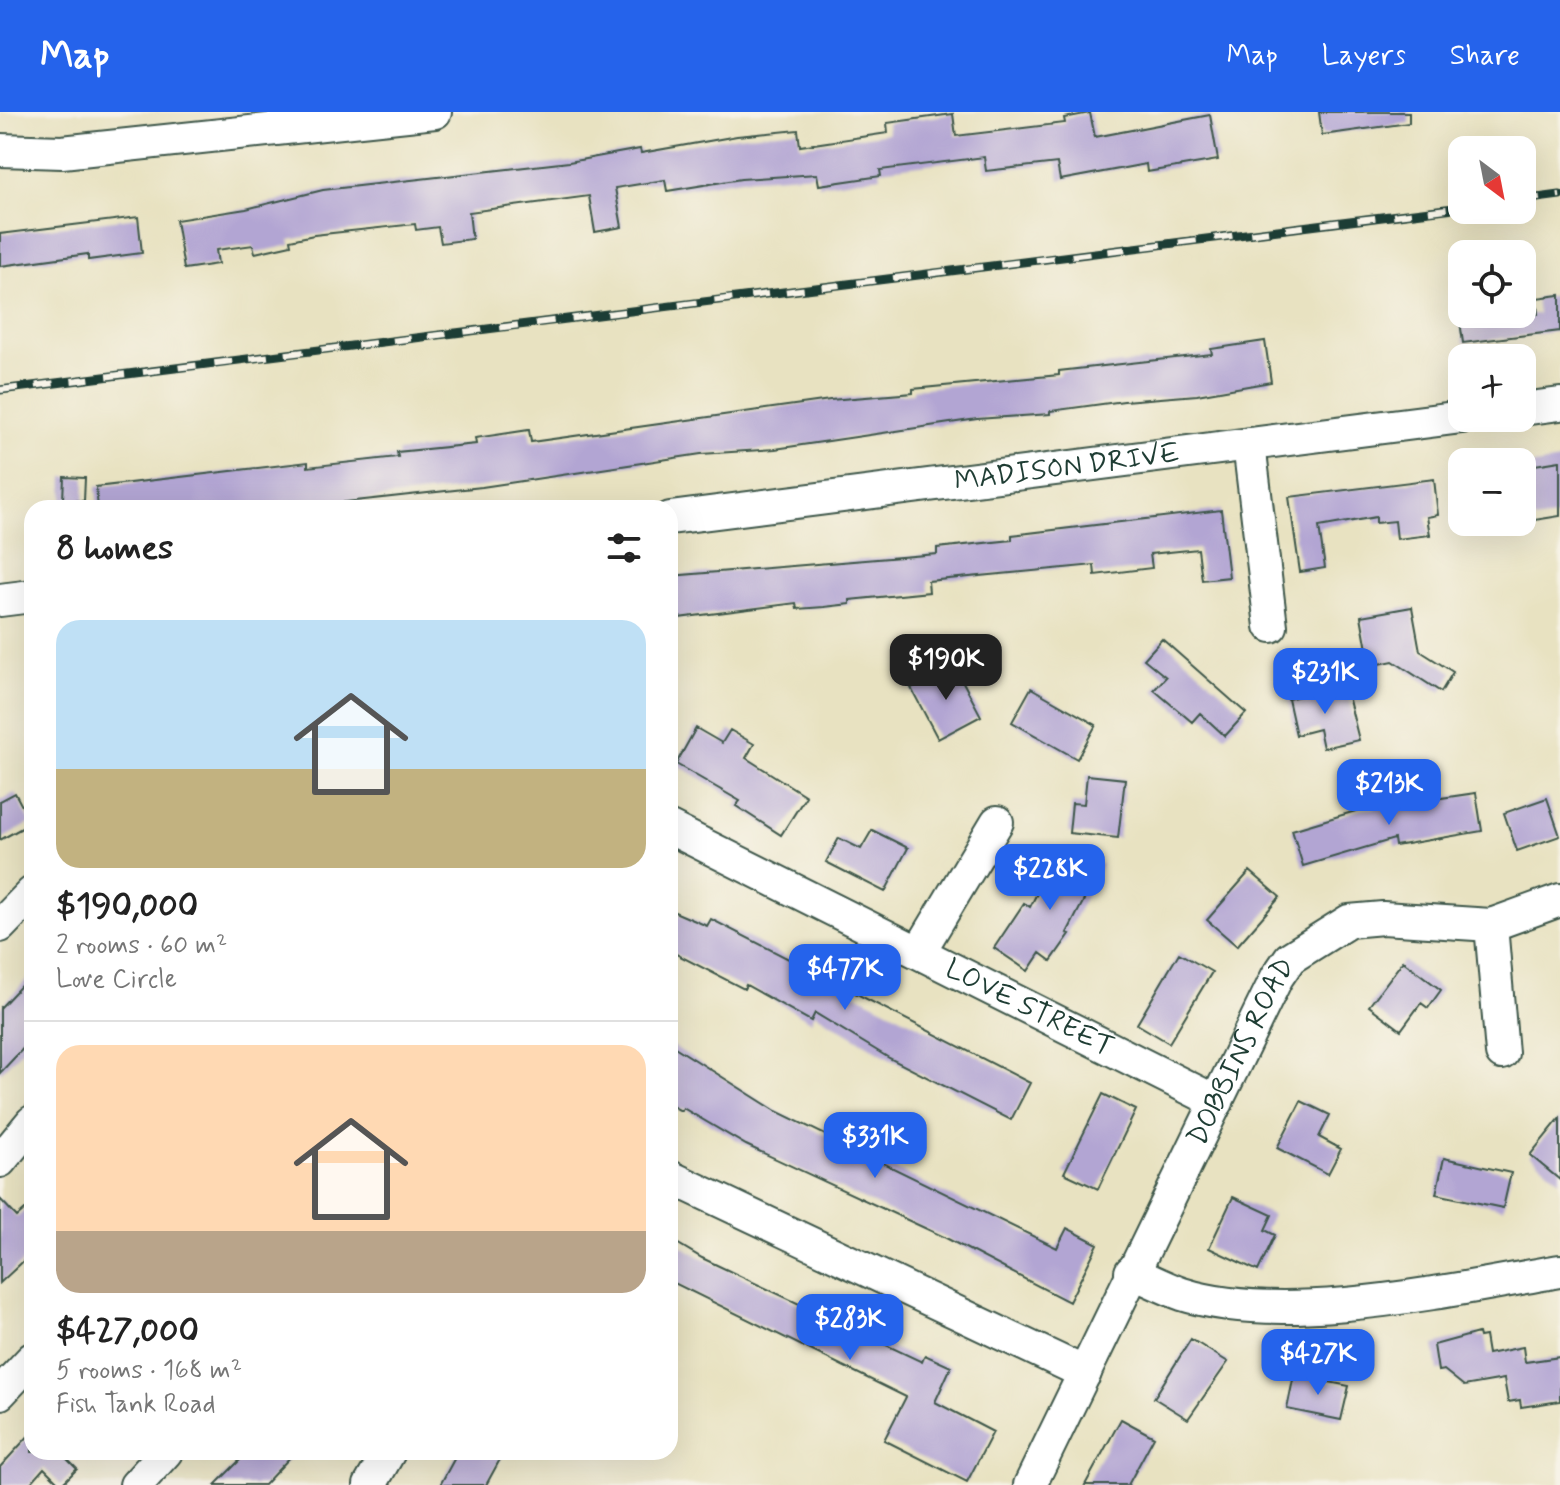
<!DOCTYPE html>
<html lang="en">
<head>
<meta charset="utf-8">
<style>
	body { margin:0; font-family:Mynerve,sans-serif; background:#f2f2f2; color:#222; height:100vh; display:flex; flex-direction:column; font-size:30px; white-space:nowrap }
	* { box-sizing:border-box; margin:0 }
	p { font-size:26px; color:#767676 }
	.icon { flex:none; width:44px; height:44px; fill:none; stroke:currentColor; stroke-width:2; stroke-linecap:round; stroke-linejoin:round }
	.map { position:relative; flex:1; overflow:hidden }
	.side { position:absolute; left:24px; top:388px; width:654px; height:960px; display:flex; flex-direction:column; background:#fff; border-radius:24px; box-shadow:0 8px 32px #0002 }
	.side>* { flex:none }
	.needle { width:52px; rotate:148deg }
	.tools { position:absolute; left:1448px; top:24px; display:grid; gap:16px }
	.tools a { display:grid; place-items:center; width:88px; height:88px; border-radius:16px; background:#fff; box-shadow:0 8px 32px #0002; font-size:40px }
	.price { position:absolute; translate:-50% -68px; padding:0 18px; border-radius:16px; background:#2563eb; color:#fff; font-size:26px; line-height:52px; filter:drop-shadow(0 2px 4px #0008) }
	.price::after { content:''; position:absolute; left:50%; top:48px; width:24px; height:18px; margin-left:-12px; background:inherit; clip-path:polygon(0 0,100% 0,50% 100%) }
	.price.selected { background:#222; color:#fff }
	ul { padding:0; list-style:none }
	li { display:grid; align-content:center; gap:16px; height:424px; padding:0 32px }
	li+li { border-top:2px solid #e0e0e0 }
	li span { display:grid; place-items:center; height:248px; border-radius:24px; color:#555 }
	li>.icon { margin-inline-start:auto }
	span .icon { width:144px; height:144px; fill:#fffc; stroke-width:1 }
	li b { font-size:34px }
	h2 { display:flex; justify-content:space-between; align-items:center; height:96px; padding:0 32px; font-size:34px }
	header { display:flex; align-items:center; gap:48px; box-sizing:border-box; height:112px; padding:0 40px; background:#2563eb; color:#fff }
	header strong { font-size:38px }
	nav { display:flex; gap:44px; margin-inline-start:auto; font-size:28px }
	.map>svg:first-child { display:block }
</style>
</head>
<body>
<header>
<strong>Map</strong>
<nav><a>Map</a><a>Layers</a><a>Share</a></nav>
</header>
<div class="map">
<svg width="1560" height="1373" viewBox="0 0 1560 1373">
	<rect width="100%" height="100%" fill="#f7f3e8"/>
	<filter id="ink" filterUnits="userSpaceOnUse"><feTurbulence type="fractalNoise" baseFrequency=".0125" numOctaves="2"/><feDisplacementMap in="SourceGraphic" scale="16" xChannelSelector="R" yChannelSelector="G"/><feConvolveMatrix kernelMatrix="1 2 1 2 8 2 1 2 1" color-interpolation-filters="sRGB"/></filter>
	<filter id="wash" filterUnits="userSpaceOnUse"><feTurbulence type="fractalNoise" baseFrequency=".006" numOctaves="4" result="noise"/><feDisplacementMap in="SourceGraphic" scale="32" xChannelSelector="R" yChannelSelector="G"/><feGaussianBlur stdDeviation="1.8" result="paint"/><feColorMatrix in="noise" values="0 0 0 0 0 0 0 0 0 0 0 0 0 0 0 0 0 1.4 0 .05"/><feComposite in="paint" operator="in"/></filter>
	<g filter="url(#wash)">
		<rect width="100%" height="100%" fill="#e8e2c1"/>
		<g id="blocks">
			<path fill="#b2a5d3" d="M1319,0H1409V11L1322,23Z
				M1090,1L1095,25L1210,3L1218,48L1147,60L1146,52L1060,68L1057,51L986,59L984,45L880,58L881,64L819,73L817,62L741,67L667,79L665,68L615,76L622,115L595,120L589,84L469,100L472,127L441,131L438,115L416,118L415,112L314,123L290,128L291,133L255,141L253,133L216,138L218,152L184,157L176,108L246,97L323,78L569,50L640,37L641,41L737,24L798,18L800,34L888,21L887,11L953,2L956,24L1065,11L1064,6Z
				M138,105L142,141L88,148V142L0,154V122Z
				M1560,183V219L1463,231L1459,202H1538L1536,186Z
				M1265,229L1271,270L1197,283L1124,289L1050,299V302L977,307L775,337L701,342L482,375L328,392L275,396H98L96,375L308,350V355L398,345L397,340L476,332L475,326L529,318L531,330L830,288L913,281V277L1059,263V259L1212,242L1211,237Z
				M1560,349V404L1522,410V355Z
				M64,365L85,366L84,389L63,388Z
				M1434,367L1438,403L1427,405L1430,423L1397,427L1395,409L1376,411V405L1319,415L1325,456L1300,460L1289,385Z
				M1221,398L1229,465L1202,468L1198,437L1150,442L1152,456L1095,463L1094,453L928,469L929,480L850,488V492L824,495L797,497L796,491L670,507V464L937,442V436L1012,428V423Z
				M1412,495L1420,539L1453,560L1441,580L1393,549L1370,554L1361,504Z
				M1162,527L1246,601L1225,624L1200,601L1192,610L1154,578L1166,565L1144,547Z
				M954,553L981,604L938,627L911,576Z
				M1345,572L1359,628L1323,636L1319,617L1296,623L1288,587Z
				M1031,576L1096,613L1077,647L1012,610Z
				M696,616L722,631L730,618L754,632L746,646L806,684L781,723L736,694L740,689L676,652Z
				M1087,663L1125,667L1118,726L1069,721L1072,691L1084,692Z
				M15,681L31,711L0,728V689Z
				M1476,681L1482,719L1395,734L1394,727L1303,754L1292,718L1359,698Z
				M1547,686L1560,724L1517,739L1504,701Z
				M872,718L908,736L885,780L826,750L839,726L861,737Z
				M1068,736L1102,753L1067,821L1070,822L1051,849L1040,841L1028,859L994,836L1024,791L1030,795L1055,746L1066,752Z
				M1250,759L1280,785L1237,834L1207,808Z
				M670,798L707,814L711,807L1030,971L1011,1008L889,946L815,901L811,909L746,873L744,877L670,839Z
				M1179,841L1212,860L1169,931L1137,912Z
				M1403,849L1441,878L1428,896L1421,891L1401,918L1369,894Z
				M32,862V927L0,961V896Z
				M670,932L776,999L1057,1136L1067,1116L1098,1132L1069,1190L944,1125L746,1033L683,996L681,999L670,993Z
				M1103,982L1136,998L1098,1077L1064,1061Z
				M1301,989L1330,1003L1319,1025L1341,1037L1328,1062L1277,1036Z
				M1560,1006V1068L1530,1043Z
				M1444,1046L1511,1061L1503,1096L1436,1082Z
				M1233,1085L1272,1103L1265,1118L1275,1123L1258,1159L1209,1136Z
				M0,1087L17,1105L32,1092V1141L0,1171Z
				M670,1127L702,1146L922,1250L925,1243L951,1255L935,1290L993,1320L967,1370L884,1328L906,1285L670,1169Z
				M1478,1221L1479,1225L1485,1224L1488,1242L1523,1235L1525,1250L1560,1245V1289L1521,1295L1520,1288L1508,1290L1504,1267L1464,1274L1444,1258L1438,1259L1434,1233Z
				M1191,1227L1228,1250L1188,1307L1154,1286Z
				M1294,1263L1349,1274L1341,1308L1287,1297Z
				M1121,1307L1154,1325L1128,1373H1085Z
				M32,1320V1340H60L77,1357L61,1373L44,1356L29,1373H0V1355Z
				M248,1340H295L264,1373H215Z
				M458,1340H504L486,1373H440Z"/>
		</g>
	</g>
	<g filter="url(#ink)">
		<use href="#blocks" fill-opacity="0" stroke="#3d5649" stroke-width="2"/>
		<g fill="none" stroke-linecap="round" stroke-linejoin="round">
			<defs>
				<g id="minor">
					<path d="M0,38L62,40L435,0"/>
					<path d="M1522,297L1560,292"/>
					<path d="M1249,332L1271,514"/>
					<path id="s1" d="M670,406L1462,305"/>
					<path d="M0,488L32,484"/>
					<path id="s2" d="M670,716L1217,990"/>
					<path d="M1491,813L1502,941"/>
					<path d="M0,814L32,781"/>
					<path d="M919,840L997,710"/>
					<path d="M0,1049L32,1010"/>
					<path d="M670,1065L1085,1261"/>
					<path d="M1131,1160C1148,1167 1165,1176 1182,1182C1285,1215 1454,1177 1560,1159"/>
					<path d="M0,1281L32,1247"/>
					<path d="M136,1373L166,1340"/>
					<path d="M370,1373L389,1340"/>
					<path id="s3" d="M1030,1373L1277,865L1290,846L1349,809L1383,806L1491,813L1560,788"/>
				</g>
			</defs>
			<use href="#minor" stroke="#3d5649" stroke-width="36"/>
			<use href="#minor" stroke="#fff" stroke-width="32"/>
			<defs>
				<path id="rail" d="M1522,88L1560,83
					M0,278L1462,95"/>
			</defs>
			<use href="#rail" stroke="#1f3d34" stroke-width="9"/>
			<use href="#rail" stroke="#f7f3e8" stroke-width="6" stroke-dasharray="18" stroke-linecap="butt"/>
		</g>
	</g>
	<g text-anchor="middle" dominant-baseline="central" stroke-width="6" stroke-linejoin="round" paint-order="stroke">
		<g font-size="28" fill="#1f3d34" stroke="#f7f3e8">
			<text stroke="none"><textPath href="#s1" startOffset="400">MADISON DRIVE</textPath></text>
			<text stroke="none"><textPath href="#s2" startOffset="402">LOVE STREET</textPath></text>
			<text stroke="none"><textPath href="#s3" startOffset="482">DOBBINS ROAD</textPath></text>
		</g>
	</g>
</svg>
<div class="tools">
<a><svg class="needle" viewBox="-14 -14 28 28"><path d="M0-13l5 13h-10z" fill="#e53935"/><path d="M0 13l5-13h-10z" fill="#767676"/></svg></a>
<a><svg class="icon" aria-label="locate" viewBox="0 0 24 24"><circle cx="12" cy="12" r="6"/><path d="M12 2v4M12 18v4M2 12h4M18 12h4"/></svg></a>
<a>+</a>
<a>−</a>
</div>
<b class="price selected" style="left:946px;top:590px">$190K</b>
<b class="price" style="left:1325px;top:604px">$231K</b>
<b class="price" style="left:1389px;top:715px">$213K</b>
<b class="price" style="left:1050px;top:800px">$228K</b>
<b class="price" style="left:845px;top:900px">$477K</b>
<b class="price" style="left:875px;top:1068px">$331K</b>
<b class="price" style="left:850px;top:1250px">$283K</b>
<b class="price" style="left:1318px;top:1285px">$427K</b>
<section class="side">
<h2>8 homes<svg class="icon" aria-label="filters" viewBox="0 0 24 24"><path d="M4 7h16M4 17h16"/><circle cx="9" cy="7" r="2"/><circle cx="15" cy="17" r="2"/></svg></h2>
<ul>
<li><span style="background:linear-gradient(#bfe0f5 60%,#c2b280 0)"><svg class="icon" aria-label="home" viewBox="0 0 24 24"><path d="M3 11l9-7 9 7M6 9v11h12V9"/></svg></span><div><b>$190,000</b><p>2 rooms · 60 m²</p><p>Love Circle</p></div></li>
<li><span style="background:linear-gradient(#ffd9b3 75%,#b9a48a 0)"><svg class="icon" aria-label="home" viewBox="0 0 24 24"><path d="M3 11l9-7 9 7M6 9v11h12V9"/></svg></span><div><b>$427,000</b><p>5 rooms · 168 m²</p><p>Fish Tank Road</p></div></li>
</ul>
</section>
</div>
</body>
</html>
